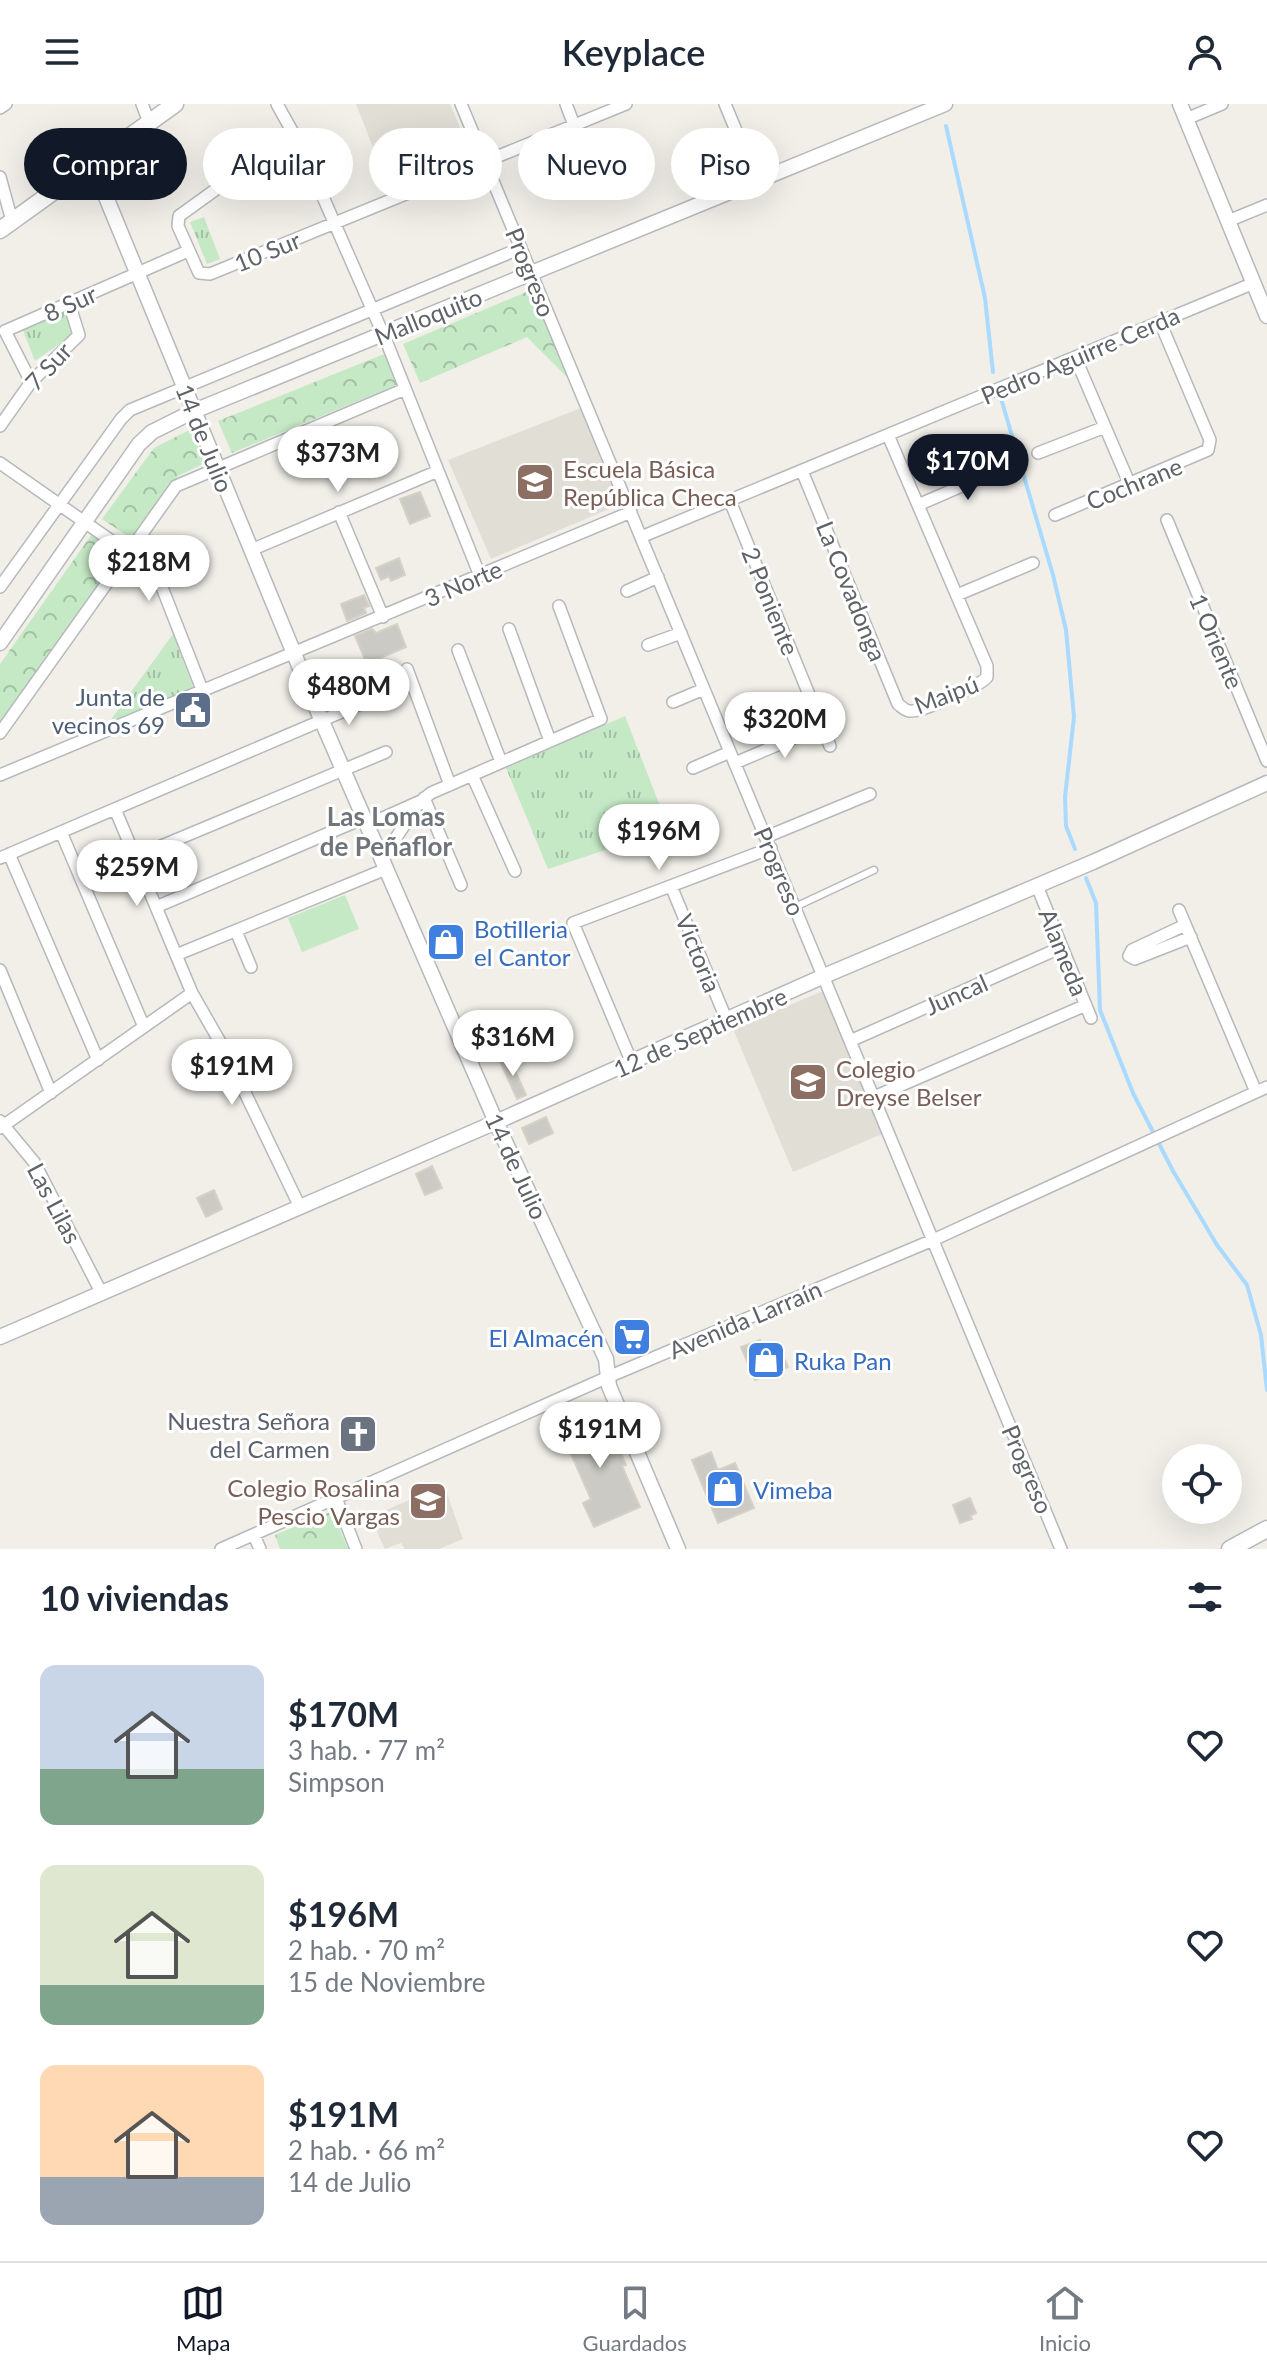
<!DOCTYPE html>
<html lang="es">
<head>
<meta charset="utf-8">
<style>
	body { margin:0; font-family:Lato,sans-serif; background:#f6f6f7; color:#1f2937; height:100vh; display:flex; flex-direction:column; font-size:30px; white-space:nowrap }
	* { box-sizing:border-box; margin:0 }
	p { font-size:26px; color:#747a83 }
	.icon { flex:none; width:44px; height:44px; fill:none; stroke:currentColor; stroke-width:2; stroke-linecap:round; stroke-linejoin:round }
	.map { position:relative; height:1445px; overflow:hidden }
	.drawer { display:flex; flex-direction:column; background:#fff; flex:1 }
	.drawer>* { flex:none }
	.top-card { position:absolute; left:24px; top:24px; width:800px; height:72px; display:flex; gap:16px }
	.controls { position:absolute; left:1162px; top:1340px; display:grid; gap:16px }
	.controls a { display:grid; place-items:center; width:80px; height:80px; border-radius:50%; background:#fff; box-shadow:0 8px 32px #0002; font-size:40px }
	.price { position:absolute; translate:-50% -68px; padding:0 18px; border-radius:28px; background:#fff; color:#222; font-size:26px; line-height:52px; filter:drop-shadow(0 2px 4px #0008) }
	.price::after { content:''; position:absolute; left:50%; top:48px; width:24px; height:18px; margin-left:-12px; background:inherit; clip-path:polygon(0 0,100% 0,50% 100%) }
	.price.current { background:#111827; color:#fff }
	ul { padding:0; list-style:none }
	li { display:flex; align-items:center; gap:24px; height:200px; padding:0 40px }
	li span { display:grid; place-items:center; flex:none; width:224px; height:160px; border-radius:16px; color:#555 }
	li>.icon { margin-inline-start:auto }
	span .icon { width:96px; height:96px; fill:#fffc; stroke-width:1 }
	li b { font-size:34px }
	h2 { display:flex; justify-content:space-between; align-items:center; height:96px; padding:0 40px; font-size:34px }
	.pill { padding:0 28px; border-radius:36px; background:#fff; box-shadow:0 8px 32px #0002; font-size:28px; line-height:72px }
	.pill.current { background:#111827; color:#fff }
	header { display:flex; justify-content:space-between; align-items:center; height:104px; padding:0 40px; background:#fff; font-size:36px; font-weight:600 }
	.tabs { display:flex; justify-content:space-around; align-items:center; height:112px; border-top:2px solid #e0e1e3; background:#fff; font-size:22px; color:#747a83 }
	.tabs a { display:grid; justify-items:center; gap:4px }
	.tabs .current { color:#111827 }
	.map>svg:first-child { display:block }
</style>
</head>
<body>
<header><svg class="icon" aria-label="menu" viewBox="0 0 24 24"><path d="M4 6h16M4 12h16M4 18h16"/></svg>Keyplace<svg class="icon" aria-label="person" viewBox="0 0 24 24"><circle cx="12" cy="8" r="4"/><path d="M4 21q1-7 8-7t8 7"/></svg></header>
<div class="map">
<svg width="1267" height="1445" viewBox="0 0 1267 1445">
	<defs>
		<pattern id="grass-tufts" width="24" height="20" patternUnits="userSpaceOnUse" patternTransform="scale(2)"><rect width="24" height="20" fill="#c5e8c5"/><path d="M3 7l-1-3M5 7V3M7 7l1-3M15 17l-1-3M17 17v-4M19 17l1-3" fill="none" stroke="#a3c0a4"/></pattern>
		<pattern id="park-crowns" width="20" height="18" patternUnits="userSpaceOnUse" patternTransform="scale(2)"><rect width="20" height="18" fill="#c5e8c5"/><path d="M2 6a3 3 0 1 1 6 0M12 15a3 3 0 1 1 6 0" fill="none" stroke="#a3c0a4"/></pattern>
	</defs>
	<rect width="100%" height="100%" fill="#f1efe8"/>
	<path fill="#e1ded6" d="M356,0H450L462,28L380,61Z
		M581,304L621,400L491,455L448,356Z
		M823,887L882,1030L793,1068L733,925Z
		M444,1381L463,1435L439,1445H405L401,1439L385,1445L370,1413Z"/>
	<path fill="url(#grass-tufts)" d="M204,113L220,155L207,160L190,118Z
		M66,202L75,229L35,257L21,221Z
		M173,530L195,588L107,621Z
		M625,612L669,725L548,765L506,664Z"/>
	<path fill="url(#park-crowns)" d="M531,186L571,277L527,233L420,279L403,240Z
		M389,248L401,279L232,349L218,317Z
		M197,322L211,356L178,372L132,435L102,415L154,344Z
		M92,430L121,450L0,624V560Z
		M332,1407L348,1445H280L275,1431Z"/>
	<path fill="#c5e8c5" d="M345,791L359,825L302,848L288,814Z"/>
	<g fill="none" stroke-linecap="round" stroke-linejoin="round">
		<path stroke="#aadaff" stroke-width="4" d="M946,22L985,194L993,268
			M1000,291L1053,471L1066,526L1074,613L1065,693L1066,722L1075,745
			M1086,774L1096,799L1100,906L1133,989L1173,1067L1217,1141L1247,1181L1261,1231L1267,1286"/>
	</g>
	<path fill="#cccac5" stroke="#d6d1c6" stroke-width="2" d="M420,388L430,412L410,420L400,395Z
		M399,454L405,471L391,477L389,472L381,476L376,464Z
		M364,491L369,502L364,504L366,509L347,517L341,500Z
		M397,520L406,543L367,560L355,532L372,525L376,529Z
		M509,953L526,991L517,995L500,957Z
		M546,1013L553,1029L529,1040L522,1024Z
		M432,1062L442,1084L425,1091L416,1070Z
		M214,1086L222,1105L206,1113L197,1094Z
		M642,1221L647,1234L627,1243L621,1241L617,1232Z
		M760,1236L765,1249L779,1243L788,1263L755,1276L741,1243Z
		M585,1312L589,1322L604,1316L613,1336L615,1335L626,1361L622,1362L640,1403L594,1423L583,1399L591,1395L559,1323Z
		M711,1348L718,1366L735,1359L754,1404L718,1419L692,1356Z
		M970,1394L976,1409L970,1412L972,1415L960,1419L953,1401Z"/>
	<g fill="none" stroke-linecap="round" stroke-linejoin="round">
		<defs>
			<path id="service" d="M795,803L874,766"/>
			<path id="minor" d="M142,0L149,18
				M277,0L302,45L387,239L480,472
				M461,0L1061,1445
				M566,0L574,21
				M725,0L757,77
				M0,4L6,0
				M1186,15L1222,0
				M294,29L179,112L178,122L199,169L210,170L626,0
				M0,73L12,117
				M1228,117L1267,101
				M1075,253L1130,381
				M31,278L5,227L188,147
				M0,322L31,278L79,231L69,199
				M1038,349L1105,323
				M0,359L156,468L203,588
				M802,367L898,600C902,603 904,606 909,607C921,609 980,582 987,573V562L888,331
				M730,397L830,642
				M918,401L1003,364
				M339,408L383,513
				M1055,411L1208,346L1210,336L1160,218
				M1167,416L1267,657
				M641,433L1254,179
				M251,446L438,367
				M0,483L121,315L130,306L521,144
				M627,487L658,473
				M957,491L1033,459
				M509,525L550,637
				M648,541L681,529
				M458,546L501,658
				M407,565L450,681
				M673,598L704,585
				M0,629L176,382L405,285
				M735,659L822,622
				M693,664L730,648
				M0,671L631,408
				M472,671L515,767
				M424,694L461,781
				M115,705L192,889L224,945L300,1103
				M367,721L421,697L431,689L601,615L559,502
				M61,728L144,923
				M766,733L870,690
				M9,750L98,956
				M135,753L386,648
				M0,754L365,598
				M382,755L419,699
				M671,782L727,917
				M1037,782L1091,914
				M156,803L364,714
				M1179,806L1256,988
				M1185,821L1132,846L1129,852L1135,855L1191,833
				M236,827L251,863
				M176,851L386,765
				M0,866L51,989
				M850,937L1062,843
				M632,959L573,819L771,744
				M874,993L1086,901
				M0,1017L34,1058L101,1188
				M0,1024L192,889
				M336,1394L356,1445
				M254,1431L260,1445
				M221,1445L608,1273L933,1136L1267,983"/>
			<path id="tertiary" d="M1180,0L1267,212
				M92,59L321,615L496,1018L606,1255L609,1282L678,1445
				M0,539L139,340L152,328L194,307L945,0
				M0,1233L496,1018L824,872L1093,758L1267,679"/>
			<path id="secondary" d="M0,126L175,0
				M1230,1445L1267,1425"/>
		</defs>
		<use href="#service" stroke="#b5b8bc" stroke-width="9"/>
		<use href="#minor" stroke="#b5b8bc" stroke-width="14"/>
		<use href="#tertiary" stroke="#b5b8bc" stroke-width="17"/>
		<use href="#secondary" stroke="#b6babf" stroke-width="19"/>
		<use href="#service" stroke="#fff" stroke-width="6"/>
		<use href="#minor" stroke="#fff" stroke-width="11"/>
		<use href="#tertiary" stroke="#fff" stroke-width="14"/>
		<use href="#secondary" stroke="#fff" stroke-width="16"/>
	</g>
	<defs>
		<symbol id="school-square" viewBox="-11 -11 22 22"><rect x="-9" y="-9" width="18" height="18" rx="4" fill="#8d6e63" stroke="#fff"/><path d="M0-5L7-2L0 1L-7-2ZM-4 1L0 2.5L4 1V4Q0 6-4 4Z" fill="#fff"/></symbol>
		<symbol id="civic-square" viewBox="-11 -11 22 22"><rect x="-9" y="-9" width="18" height="18" rx="4" fill="#5c6f8a" stroke="#fff"/><path d="M-.6-6.5H3V-4.5H.6V-3L4-1V1h2V6H-6V1h2V-1L-.6-3ZM-1.2 2.5V6h2.4V2.5Z" fill="#fff"/></symbol>
		<symbol id="shop-square" viewBox="-11 -11 22 22"><rect x="-9" y="-9" width="18" height="18" rx="4" fill="#3f7fe0" stroke="#fff"/><path d="M-5-2.5h2.3a2.7 3.5 0 0 1 5.4 0H5L5.5 6h-11ZM-1.5-2.5h3a1.5 2.3 0 0 0-3 0Z" fill="#fff"/></symbol>
		<symbol id="supermarket-square" viewBox="-11 -11 22 22"><rect x="-9" y="-9" width="18" height="18" rx="4" fill="#3f7fe0" stroke="#fff"/><path d="M-6-5.5h2.5l.6 2H6L4.5 2H-2.5L-4.4-4H-6ZM-1.5 3.2a1.3 1.3 0 1 0 .1 0ZM3 3.2a1.3 1.3 0 1 0 .1 0Z" fill="#fff"/></symbol>
		<symbol id="church-square" viewBox="-11 -11 22 22"><rect x="-9" y="-9" width="18" height="18" rx="4" fill="#6b7280" stroke="#fff"/><path d="M-1.2-6h2.4v3.5h3.3v2.4h-3.3V6h-2.4V-.1h-3.3v-2.4h3.3Z" fill="#fff"/></symbol>
	</defs>
	<g fill-rule="evenodd">
		<use href="#school-square" x="513" y="356" width="44" height="44"/>
		<use href="#civic-square" x="171" y="584" width="44" height="44"/>
		<use href="#shop-square" x="424" y="816" width="44" height="44"/>
		<use href="#school-square" x="786" y="956" width="44" height="44"/>
		<use href="#supermarket-square" x="610" y="1211" width="44" height="44"/>
		<use href="#shop-square" x="744" y="1234" width="44" height="44"/>
		<use href="#church-square" x="336" y="1308" width="44" height="44"/>
		<use href="#shop-square" x="703" y="1363" width="44" height="44"/>
		<use href="#school-square" x="406" y="1375" width="44" height="44"/>
	</g>
	<g text-anchor="middle" dominant-baseline="central" stroke-width="6" stroke-linejoin="round" paint-order="stroke">
		<g font-size="24" fill="#5f6368" stroke="#fff">
			<text transform="translate(267 147) rotate(-22)">10 Sur</text>
			<text transform="translate(531 168) rotate(68)">Progreso</text>
			<text transform="translate(70 199) rotate(-24)">8 Sur</text>
			<text transform="translate(428 212) rotate(-22)">Malloquito</text>
			<text transform="translate(1080 251) rotate(-23)">Pedro Aguirre Cerda</text>
			<text transform="translate(48 262) rotate(-47)">7 Sur</text>
			<text transform="translate(205 334) rotate(68)">14 de Julio</text>
			<text transform="translate(1134 379) rotate(-22)">Cochrane</text>
			<text transform="translate(463 479) rotate(-23)">3 Norte</text>
			<text transform="translate(852 487) rotate(68)">La Covadonga</text>
			<text transform="translate(771 497) rotate(68)">2 Poniente</text>
			<text transform="translate(1217 537) rotate(67)">1 Oriente</text>
			<text transform="translate(946 590) rotate(-21)">Maipú</text>
			<text transform="translate(780 767) rotate(67)">Progreso</text>
			<text transform="translate(1064 848) rotate(68)">Alameda</text>
			<text transform="translate(699 849) rotate(68)">Victoria</text>
			<text transform="translate(956 890) rotate(-24)">Juncal</text>
			<text transform="translate(700 928) rotate(-24)">12 de Septiembre</text>
			<text transform="translate(517 1062) rotate(65)">14 de Julio</text>
			<text transform="translate(55 1099) rotate(62)">Las Lilas</text>
			<text transform="translate(745 1215) rotate(-23)">Avenida Larraín</text>
			<text transform="translate(1028 1365) rotate(67)">Progreso</text>
		</g>
		<g font-size="24" fill="#785e54" stroke="#fff" text-anchor="start">
			<text x="563" y="364">Escuela Básica<tspan x="563" dy="28">República Checa</tspan></text>
			<text x="836" y="964">Colegio<tspan x="836" dy="28">Dreyse Belser</tspan></text>
			<text x="400" y="1383" text-anchor="end">Colegio Rosalina<tspan x="400" dy="28">Pescio Vargas</tspan></text>
		</g>
		<g font-size="24" fill="#4e5e75" stroke="#fff" text-anchor="end">
			<text x="165" y="592">Junta de<tspan x="165" dy="28">vecinos 69</tspan></text>
		</g>
		<g font-size="24" fill="#366cbe" stroke="#fff" text-anchor="start">
			<text x="474" y="824">Botilleria<tspan x="474" dy="28">el Cantor</tspan></text>
			<text x="604" y="1233" text-anchor="end">El Almacén</text>
			<text x="794" y="1256">Ruka Pan</text>
			<text x="753" y="1385">Vimeba</text>
		</g>
		<g font-size="24" fill="#5b616d" stroke="#fff" text-anchor="end">
			<text x="330" y="1316">Nuestra Señora<tspan x="330" dy="28">del Carmen</tspan></text>
		</g>
		<g font-size="26" font-weight="bold" fill="#70757a" stroke="#fff">
			<text x="386" y="712">Las Lomas<tspan x="386" dy="30">de Peñaflor</tspan></text>
		</g>
	</g>
</svg>
<div class="controls">
<a><svg class="icon" aria-label="locate" viewBox="0 0 24 24"><circle cx="12" cy="12" r="6"/><path d="M12 2v4M12 18v4M2 12h4M18 12h4"/></svg></a>
</div>
<b class="price" style="left:338px;top:390px">$373M</b>
<b class="price current" style="left:968px;top:398px">$170M</b>
<b class="price" style="left:149px;top:499px">$218M</b>
<b class="price" style="left:349px;top:623px">$480M</b>
<b class="price" style="left:785px;top:656px">$320M</b>
<b class="price" style="left:659px;top:768px">$196M</b>
<b class="price" style="left:137px;top:804px">$259M</b>
<b class="price" style="left:513px;top:974px">$316M</b>
<b class="price" style="left:232px;top:1003px">$191M</b>
<b class="price" style="left:600px;top:1366px">$191M</b>
<div class="top-card">
<a class="pill current">Comprar</a>
<a class="pill">Alquilar</a>
<a class="pill">Filtros</a>
<a class="pill">Nuevo</a>
<a class="pill">Piso</a>
</div>
</div>
<section class="drawer">
<h2>10 viviendas<svg class="icon" aria-label="filters" viewBox="0 0 24 24"><path d="M4 7h16M4 17h16"/><circle cx="9" cy="7" r="2"/><circle cx="15" cy="17" r="2"/></svg></h2>
<ul>
<li><span style="background:linear-gradient(#c9d6e8 65%,#7fa58c 0)"><svg class="icon" aria-label="home" viewBox="0 0 24 24"><path d="M3 11l9-7 9 7M6 9v11h12V9"/></svg></span><div><b>$170M</b><p>3 hab. · 77 m²</p><p>Simpson</p></div><svg class="icon" aria-label="heart" viewBox="0 0 24 24"><path d="M12 20l-8-8c-3-5 5-10 8-4 3-6 11-1 8 4z"/></svg></li>
<li><span style="background:linear-gradient(#dfe7d0 75%,#7fa58c 0)"><svg class="icon" aria-label="home" viewBox="0 0 24 24"><path d="M3 11l9-7 9 7M6 9v11h12V9"/></svg></span><div><b>$196M</b><p>2 hab. · 70 m²</p><p>15 de Noviembre</p></div><svg class="icon" aria-label="heart" viewBox="0 0 24 24"><path d="M12 20l-8-8c-3-5 5-10 8-4 3-6 11-1 8 4z"/></svg></li>
<li><span style="background:linear-gradient(#ffd9b3 70%,#9aa5b1 0)"><svg class="icon" aria-label="home" viewBox="0 0 24 24"><path d="M3 11l9-7 9 7M6 9v11h12V9"/></svg></span><div><b>$191M</b><p>2 hab. · 66 m²</p><p>14 de Julio</p></div><svg class="icon" aria-label="heart" viewBox="0 0 24 24"><path d="M12 20l-8-8c-3-5 5-10 8-4 3-6 11-1 8 4z"/></svg></li>
</ul>
</section>
<nav class="tabs">
<a class="current"><svg class="icon" aria-label="map" viewBox="0 0 24 24"><path d="M3 6l6-2 6 2 6-2v14l-6 2-6-2-6 2zM9 4v14M15 6v14"/></svg>Mapa</a>
<a><svg class="icon" aria-label="saved" viewBox="0 0 24 24"><path d="M7 4h10v16l-5-4-5 4z"/></svg>Guardados</a>
<a><svg class="icon" aria-label="home" viewBox="0 0 24 24"><path d="M3 11l9-7 9 7M6 9v11h12V9"/></svg>Inicio</a>
</nav>
</body>
</html>
